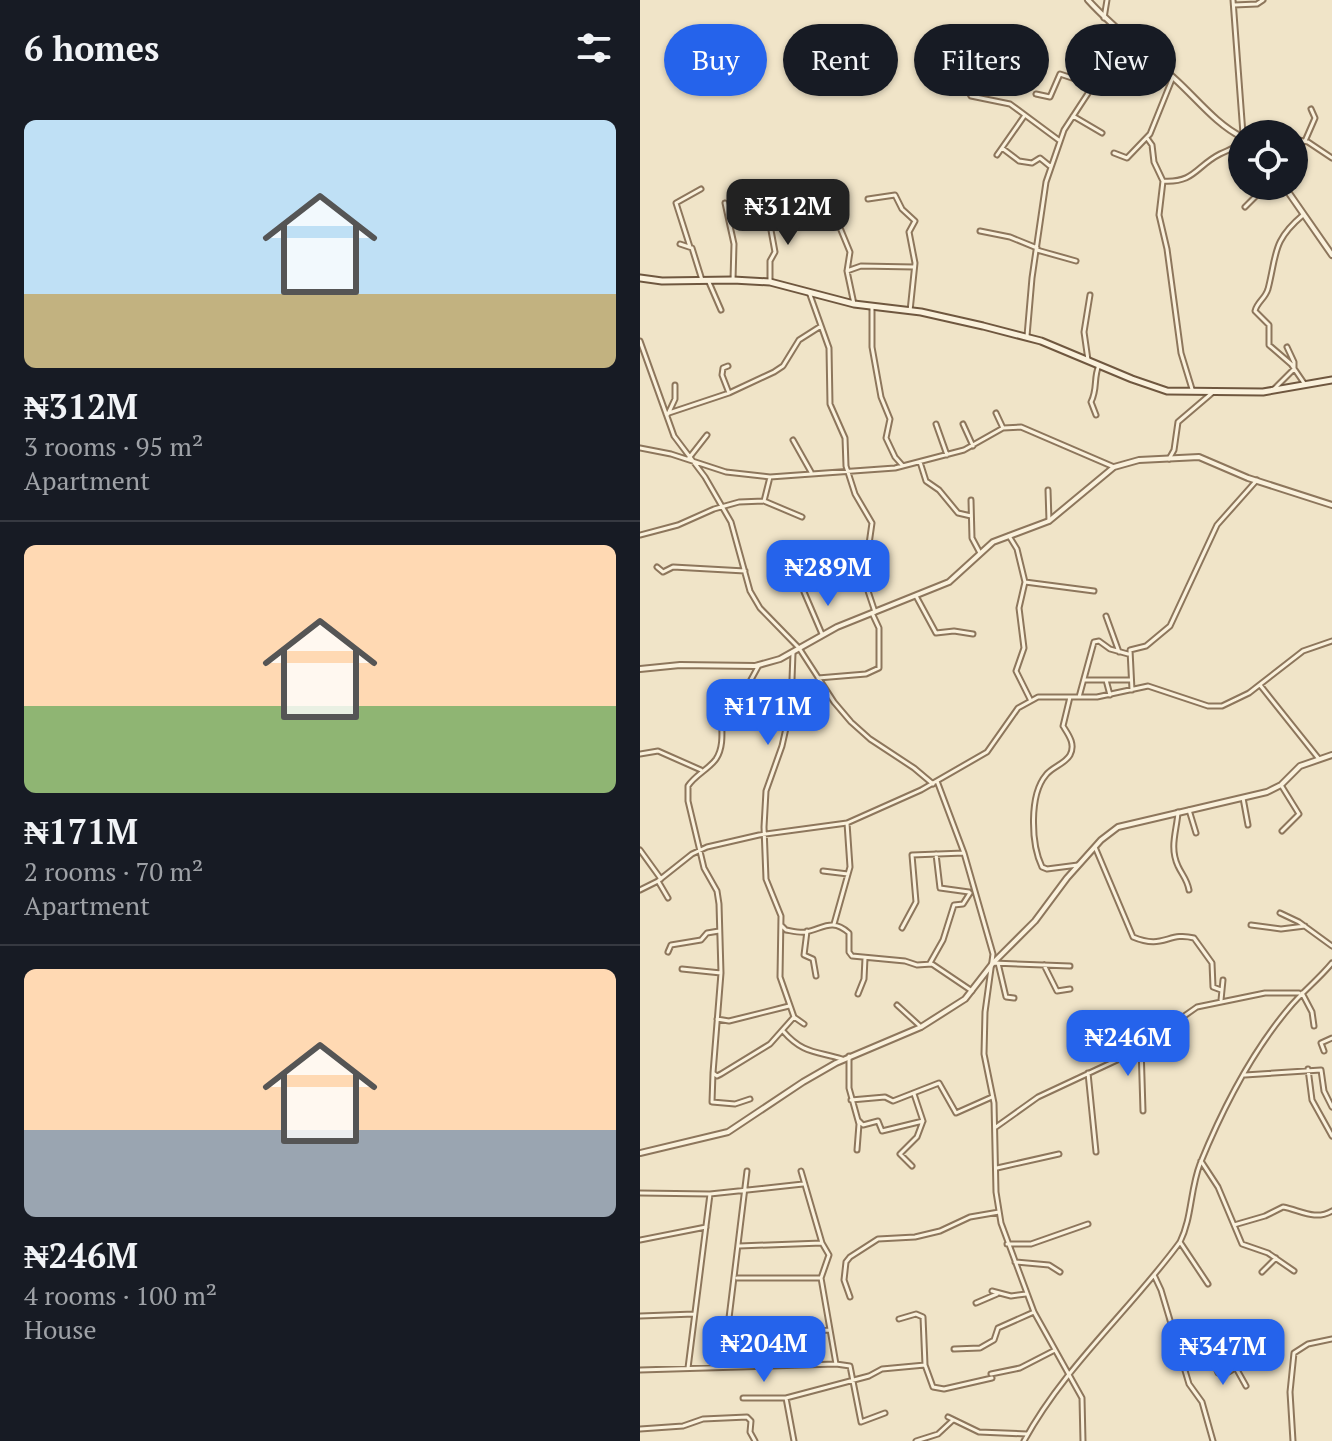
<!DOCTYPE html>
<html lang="en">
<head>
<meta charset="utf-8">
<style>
	body { margin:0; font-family:"PT Serif",serif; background:#20242c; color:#f1f3f6; height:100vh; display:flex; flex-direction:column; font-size:30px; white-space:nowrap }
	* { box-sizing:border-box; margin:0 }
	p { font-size:26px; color:#9ea1a6 }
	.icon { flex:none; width:44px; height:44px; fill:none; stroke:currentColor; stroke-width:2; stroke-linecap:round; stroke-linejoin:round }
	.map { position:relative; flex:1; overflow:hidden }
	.sheet { display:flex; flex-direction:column; background:#171b24; width:640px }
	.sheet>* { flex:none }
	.hud { position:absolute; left:24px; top:24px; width:548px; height:72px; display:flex; gap:16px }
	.fabs { position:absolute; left:588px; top:120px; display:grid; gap:16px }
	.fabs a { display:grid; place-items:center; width:80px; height:80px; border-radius:50%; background:#171b24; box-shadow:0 2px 6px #0004; font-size:40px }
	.price { position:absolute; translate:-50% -68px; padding:0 18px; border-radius:16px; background:#2563eb; color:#fff; font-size:26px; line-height:52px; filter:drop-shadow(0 2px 4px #0008) }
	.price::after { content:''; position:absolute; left:50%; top:48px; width:24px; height:18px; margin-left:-12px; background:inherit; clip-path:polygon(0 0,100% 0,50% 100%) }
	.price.selected { background:#222; color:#fff }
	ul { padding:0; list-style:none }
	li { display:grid; align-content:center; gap:16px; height:424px; padding:0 24px }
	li+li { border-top:2px solid #363941 }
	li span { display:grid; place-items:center; height:248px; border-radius:12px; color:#555 }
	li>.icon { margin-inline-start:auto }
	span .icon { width:144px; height:144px; fill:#fffc; stroke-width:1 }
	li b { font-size:34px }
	h2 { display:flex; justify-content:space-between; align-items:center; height:96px; padding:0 24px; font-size:34px }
	.tag { padding:0 28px; border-radius:36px; background:#171b24; box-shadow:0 2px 6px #0004; font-size:28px; line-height:72px }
	.tag.selected { background:#2563eb; color:#fff }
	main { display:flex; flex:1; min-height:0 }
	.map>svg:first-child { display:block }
</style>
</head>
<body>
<main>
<section class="sheet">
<h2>6 homes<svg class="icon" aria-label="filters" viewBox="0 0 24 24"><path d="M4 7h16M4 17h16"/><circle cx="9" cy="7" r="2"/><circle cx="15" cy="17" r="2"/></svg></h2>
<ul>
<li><span style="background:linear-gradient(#bfe0f5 70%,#c2b280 0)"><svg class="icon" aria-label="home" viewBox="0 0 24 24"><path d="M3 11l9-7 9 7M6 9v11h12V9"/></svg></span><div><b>₦312M</b><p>3 rooms · 95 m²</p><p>Apartment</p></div></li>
<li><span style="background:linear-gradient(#ffd9b3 65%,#8fb573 0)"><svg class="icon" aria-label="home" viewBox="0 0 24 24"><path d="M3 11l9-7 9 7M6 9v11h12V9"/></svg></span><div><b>₦171M</b><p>2 rooms · 70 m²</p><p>Apartment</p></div></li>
<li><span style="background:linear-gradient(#ffd9b3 65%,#9aa5b1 0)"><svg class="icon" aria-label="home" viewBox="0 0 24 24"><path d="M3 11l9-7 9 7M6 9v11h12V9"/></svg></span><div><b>₦246M</b><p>4 rooms · 100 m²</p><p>House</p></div></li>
</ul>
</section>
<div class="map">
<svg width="692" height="1441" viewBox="0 0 692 1441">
	<rect width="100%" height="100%" fill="#f0e4c8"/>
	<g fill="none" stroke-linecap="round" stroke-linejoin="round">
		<defs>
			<path id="minor" d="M593,0L603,134
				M594,5L617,4L623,0
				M464,18L467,0
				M326,87L331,96L370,104L420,141
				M396,94L410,97L420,74L453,85
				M433,116L462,133
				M507,138L512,145L514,162L523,181L519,215L527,249L541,353L552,389
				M654,139L668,142L692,158
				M665,141L675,118L671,109
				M362,148L379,161L392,163L400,158L411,167
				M474,153L487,158L510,134L533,77
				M357,155L385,115
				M523,181C555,183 556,166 580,154C590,149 595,149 602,140
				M228,199L255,195L262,209L275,221L269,232L275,263L270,311
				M85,203L94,244L93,280
				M191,206L210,252L207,271L214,304
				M605,207L626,186
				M128,214L135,252L130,261V282
				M663,215C632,241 637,254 628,289C625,299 617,302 615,311L629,325V345L651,364L664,383
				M340,231L370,237L397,248
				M40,244L52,248L62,280
				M50,247L36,203L61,189
				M397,250L436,261
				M207,271L221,266L274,267
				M68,280L81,310
				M169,292L189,348L190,404L205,438L206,466L215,494L232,523L224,579L235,612
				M232,307V347L241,397L250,419L246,438L255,457L263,466
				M387,336L392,278L406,182L424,130L485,37
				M0,341L34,436L65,477L91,522L110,591L120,608L159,648L194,702L211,722L230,739L274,768L293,784
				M647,347L654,362V369
				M448,360L444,332L450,295
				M88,366L83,368L82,375L89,393
				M634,389L654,369
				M356,413L363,428
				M26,414L89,393L134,372L143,366L159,340L181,326
				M28,414L35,399V385
				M456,415L451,402C458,388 453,379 459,365
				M296,424L307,455
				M323,424L333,446
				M153,440L171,472
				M0,448L31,454L86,472L130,477L255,468L324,450L363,428L381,427L474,467
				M49,458L67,435
				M529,459L534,450L538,422L572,393
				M280,462L286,481L299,490L318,513L331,516
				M408,490L409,521
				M331,500L332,538L340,553
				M124,501L130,477
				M0,535L38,525L74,509L99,502L124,501L162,517
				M369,536L377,549L385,582L379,608L384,648L376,671L390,699
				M17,567L23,572L33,567L105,571
				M385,582L454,591
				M164,592L182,634
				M276,596L296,633L314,631L333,634
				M466,616L479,652
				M153,653L151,706L142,746L126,791L124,827L126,879L141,916L140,977L154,1017L164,1024
				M119,665L107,687L84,696C77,715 88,741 76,759C69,769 55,775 48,786V801L64,868L77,891L79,904L81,973L73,1073L77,1076L81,1074L130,1044L154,1017
				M178,678L226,674L239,668V628L232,613
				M444,680H490
				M466,680L470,695
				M620,685L679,759
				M492,690L490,650L506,646L530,626L577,525L617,480
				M430,697L423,726C428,734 436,744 430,755C425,764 412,767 406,775C389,795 391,844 402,867L407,869L438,865
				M439,697L454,642L459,641L470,649L488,654
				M0,754L18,751L61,770
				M297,781L324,853L353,954L345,1012L344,1054L354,1103L356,1192L361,1223L394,1312L442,1398L443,1441
				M641,785L659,814L642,831
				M603,798L608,825
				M549,810L556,833
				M538,812C537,830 529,847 538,866C542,875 547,879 549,890
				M455,847L493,937C524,950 528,931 554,938L572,963L573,987L581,990
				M0,850L21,879
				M296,854L300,888L329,892
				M183,871L208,874
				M18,881L28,898
				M0,890L18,881L52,854L67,847L119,835L207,823L281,790L347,752L378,708L398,697H457L508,686L568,706H582L609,693L663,651L692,641
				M640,913L659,922L692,946
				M194,924L210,867L207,823
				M141,925L146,930C152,931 160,933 166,932C184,928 192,918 209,933V952L212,956L265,961L277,965L292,964L332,991
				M611,925L641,929L665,926
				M262,928L276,902L272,855L324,853
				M167,931L164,955L173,959L176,976
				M28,952L31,945L61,940L67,933L79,931
				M290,963L303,940L314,905L323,904L330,893
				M353,963L430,966
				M358,963L366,997L374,998
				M404,965L417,991L430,989
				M42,969L81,973
				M662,993L672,1012L674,1026
				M218,994L224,979L225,958
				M581,1000L583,980
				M257,1005L281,1027
				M77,1019L89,1021L149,1006
				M143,1031C163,1054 176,1051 202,1059
				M501,1046L503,1111
				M684,1051L681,1043L692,1038
				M209,1056V1088L219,1124L217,1150
				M668,1069L672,1100L692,1136
				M73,1073L72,1102L95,1104L110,1099
				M448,1073L456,1152
				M605,1075L681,1070L684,1091L692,1107
				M274,1094L283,1121
				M211,1100L245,1097L253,1101L299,1083L316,1113L352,1097
				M218,1120L223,1125L238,1121L242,1131L283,1121L277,1137L260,1154L272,1166
				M356,1127L398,1097L490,1054L557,1007L625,993H659
				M561,1161L578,1187L602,1244L628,1253L654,1271
				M357,1168L419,1154
				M161,1171L182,1243L189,1255L181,1278L196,1364
				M0,1193L70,1194L163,1184
				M594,1225L625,1216L643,1207C660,1210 675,1221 692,1211
				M0,1240L66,1227
				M540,1242L568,1284
				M367,1244H391L448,1224
				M99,1246L182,1243
				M375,1262L409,1265L420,1272
				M622,1272L636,1258
				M514,1275L521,1290L549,1384L562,1402L573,1441
				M97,1278H181
				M352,1291L371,1296L386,1294
				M210,1297L204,1280L206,1262L210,1257L238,1239L275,1237L300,1231L330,1217L359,1212
				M336,1303L357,1294
				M0,1316L54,1314
				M259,1319L276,1314L283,1317L285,1365L293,1387L304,1389L352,1378
				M602,1329L605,1353
				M87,1337L190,1330
				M314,1349L340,1348L354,1340L358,1328L394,1312
				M543,1362L563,1357L572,1358L578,1373C593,1376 597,1363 605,1354L619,1353
				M83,1367L107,1171
				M48,1368L70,1194
				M596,1368L606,1386
				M0,1370L196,1364L210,1366L221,1422L245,1413
				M351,1374L380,1368L415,1350
				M103,1398H146L229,1376L242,1369L285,1365
				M146,1398L154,1441
				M308,1417L339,1432L387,1434
				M0,1429L43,1426L63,1419L107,1417L111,1421L110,1432L115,1441
				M276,1441L298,1434L313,1420
				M384,1441C424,1367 491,1309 540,1242C552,1218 550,1190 560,1164C582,1110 611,1053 649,1008C662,992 679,979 692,963
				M653,1441L650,1392L654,1353L668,1344L692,1339"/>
			<path id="tertiary" d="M448,0C475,30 507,53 536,80C557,99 577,125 602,137
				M644,186L692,255
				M0,669L40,665L115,666L140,659L197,627L309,582L353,542L409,521L474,467L499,460L559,457L608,478L692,505
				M0,1153L88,1132L163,1082L196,1063L281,1027L325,999L353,963L395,921L427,878L461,840L478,827L627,792L641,785L660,766L692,755"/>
			<path id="secondary" d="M0,278L22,281L93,280L130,282L214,304L281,312L343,326L401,341L492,379L527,391L623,392L692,380"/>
		</defs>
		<use href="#minor" stroke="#8d765c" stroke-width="7"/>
		<use href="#tertiary" stroke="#8d765c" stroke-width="8"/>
		<use href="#secondary" stroke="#6f573f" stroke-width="9"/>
		<use href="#minor" stroke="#faf1dc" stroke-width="3"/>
		<use href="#tertiary" stroke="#faf1dc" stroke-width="4"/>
		<use href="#secondary" stroke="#faf1dc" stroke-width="5"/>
	</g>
</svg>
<div class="fabs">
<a><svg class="icon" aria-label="locate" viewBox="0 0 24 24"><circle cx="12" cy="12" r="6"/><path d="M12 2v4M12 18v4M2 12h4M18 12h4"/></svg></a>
</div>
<b class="price selected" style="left:148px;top:247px">₦312M</b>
<b class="price" style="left:188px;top:608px">₦289M</b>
<b class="price" style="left:128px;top:747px">₦171M</b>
<b class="price" style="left:488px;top:1078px">₦246M</b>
<b class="price" style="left:124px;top:1384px">₦204M</b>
<b class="price" style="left:583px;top:1387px">₦347M</b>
<div class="hud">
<a class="tag selected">Buy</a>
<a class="tag">Rent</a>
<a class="tag">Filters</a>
<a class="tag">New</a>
</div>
</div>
</main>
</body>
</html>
